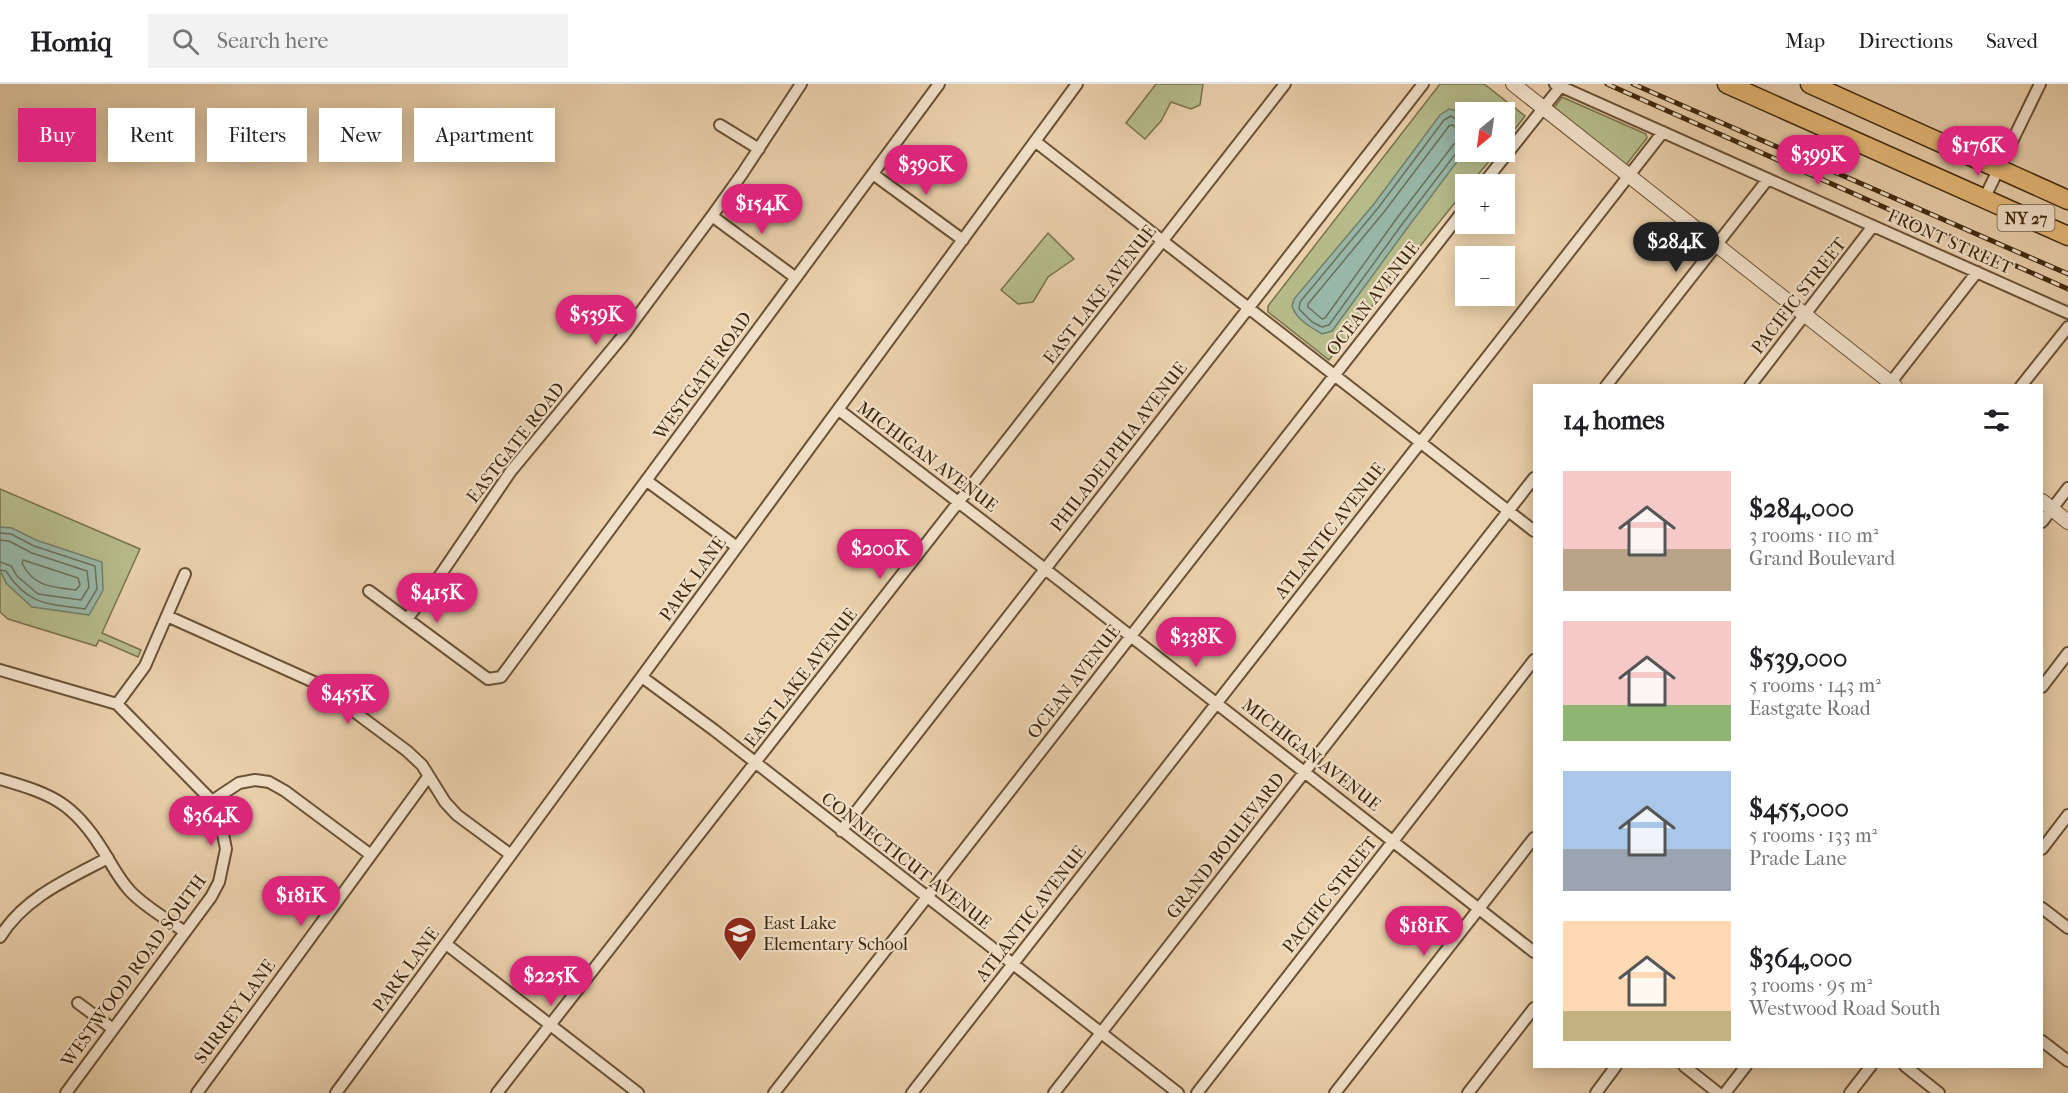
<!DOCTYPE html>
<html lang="en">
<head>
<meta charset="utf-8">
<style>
	body { margin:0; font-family:"IM FELL French Canon",serif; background:#f2f2f2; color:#202124; height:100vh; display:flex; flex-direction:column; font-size:22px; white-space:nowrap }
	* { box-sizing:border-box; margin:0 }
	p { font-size:20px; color:#757577 }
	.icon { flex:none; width:33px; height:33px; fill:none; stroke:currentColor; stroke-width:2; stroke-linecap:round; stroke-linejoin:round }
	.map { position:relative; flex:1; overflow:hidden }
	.panel { position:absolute; left:1533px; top:300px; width:510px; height:684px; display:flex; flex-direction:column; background:#fff; border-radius:0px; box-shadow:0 3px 15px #0003 }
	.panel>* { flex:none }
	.guide { position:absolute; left:18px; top:24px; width:570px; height:54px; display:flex; gap:12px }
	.needle { width:39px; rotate:209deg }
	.fabs { position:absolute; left:1455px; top:18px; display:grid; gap:12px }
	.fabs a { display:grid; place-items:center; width:60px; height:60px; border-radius:0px; background:#fff; box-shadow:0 3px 15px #0003; font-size:30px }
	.price { position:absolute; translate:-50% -51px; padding:0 14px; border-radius:21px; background:#db2777; color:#fff; font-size:20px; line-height:39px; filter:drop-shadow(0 2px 3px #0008) }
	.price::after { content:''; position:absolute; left:50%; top:36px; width:18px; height:14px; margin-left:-9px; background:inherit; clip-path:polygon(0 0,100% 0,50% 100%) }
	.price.active { background:#222; color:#fff }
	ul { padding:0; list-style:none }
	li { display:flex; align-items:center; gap:18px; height:150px; padding:0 30px }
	li span { display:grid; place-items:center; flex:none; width:168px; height:120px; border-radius:0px; color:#555 }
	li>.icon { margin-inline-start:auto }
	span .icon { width:72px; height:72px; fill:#fffc; stroke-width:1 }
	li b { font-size:26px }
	h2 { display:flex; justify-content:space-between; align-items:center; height:72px; padding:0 30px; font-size:26px }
	.chip { padding:0 21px; border-radius:0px; background:#fff; box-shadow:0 3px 15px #0003; font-size:21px; line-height:54px }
	.chip.active { background:#db2777; color:#fff }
	header { display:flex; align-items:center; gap:36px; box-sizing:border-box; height:84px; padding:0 30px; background:#fff; border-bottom:2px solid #e0e0e0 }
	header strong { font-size:28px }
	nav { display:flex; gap:33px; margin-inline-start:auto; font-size:21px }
	.search { width:420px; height:54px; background:#f2f2f2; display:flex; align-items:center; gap:15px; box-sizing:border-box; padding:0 21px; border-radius:0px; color:#757577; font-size:22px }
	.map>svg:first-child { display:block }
</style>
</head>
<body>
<header>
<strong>Homiq</strong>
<div class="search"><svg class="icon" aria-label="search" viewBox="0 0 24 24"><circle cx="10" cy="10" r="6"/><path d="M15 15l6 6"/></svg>Search here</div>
<nav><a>Map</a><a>Directions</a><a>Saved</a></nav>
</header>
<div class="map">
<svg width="2068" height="1009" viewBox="0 0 2068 1009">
	<rect width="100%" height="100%" fill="#ead0ac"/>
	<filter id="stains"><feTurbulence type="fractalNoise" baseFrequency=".00333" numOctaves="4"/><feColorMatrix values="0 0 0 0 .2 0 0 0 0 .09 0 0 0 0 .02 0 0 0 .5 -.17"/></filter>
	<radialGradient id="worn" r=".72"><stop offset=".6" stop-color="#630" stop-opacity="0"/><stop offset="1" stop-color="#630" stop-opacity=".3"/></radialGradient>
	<path fill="#b6bb8a" stroke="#7a724c" stroke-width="1.5" d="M1156,0H1203L1200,21L1191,25L1171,18L1161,37L1145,55L1126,39Z
		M1440,0H1484L1525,32L1505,58L1504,28H1466V68H1497L1470,100H1466L1465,106L1329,276L1268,228V222Z
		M1562,13L1646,50L1647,54L1626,81L1554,24Z
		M1048,149L1074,175L1048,193L1033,218L1018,220L1001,206Z
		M0,405L140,465L102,549L141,566L138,573L99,556L96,562L8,535L0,528Z"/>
	<path fill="#98b7a8" stroke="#747e6a" stroke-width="1.5" d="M1449,25L1457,27L1465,35V67L1408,143L1332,247L1322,250C1310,243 1296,235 1292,222L1294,215L1374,120L1440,31Z
		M0,443L12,444L36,456L102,478L103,506L89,531L32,523L6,499L0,486Z"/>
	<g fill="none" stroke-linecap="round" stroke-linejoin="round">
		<path stroke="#6c705a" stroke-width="1.5" d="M1466,38H1461L1451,32L1444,36L1378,124L1300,218L1299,225L1312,238L1322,243L1329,241L1403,139L1460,64L1466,62
			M1466,46L1459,45L1452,41L1449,42L1384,128L1308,220V223L1322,235L1325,234L1397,134L1454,60L1466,54
			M0,449L11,450L34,462L95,482L97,505L85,525C48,520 27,521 6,487L0,486
			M0,456L9,457L32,469L87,487L89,503L81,516L38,510L17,492L11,482L0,478
			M23,476L78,494L80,501L76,506C53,503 33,503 22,479Z"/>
		<defs>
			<path id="minor" d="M1555,0L2068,229
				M720,41L759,65
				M1036,58L1534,447
				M873,90L963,156
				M1483,100L1561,2
				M1984,115L2040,0
				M712,132L796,194
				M1606,302L1768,95
				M1750,302L1873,142
				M1888,302L1977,188
				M2021,302L2068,243
				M839,326L1045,485L1534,868
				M647,397L737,463
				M2042,438L2068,404
				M369,507L488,595L501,593L939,0
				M167,532L316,599L407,667L422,681L445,718L457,731L511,771
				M407,535L441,490L511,387L622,253L712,132L742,90L801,0
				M0,586L117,620L212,717L221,740L226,765L219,798L211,813L66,1009
				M642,593L714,646L1178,1009
				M2042,603L2068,569
				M117,620L145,582L185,490
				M0,695C51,710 73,718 102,765C111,779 118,794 130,807C145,823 167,835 185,848
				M212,717L239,699L255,696L269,698L285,707L371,771
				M841,747L1423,0
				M2042,765L2068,731
				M2042,824L2068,844
				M0,853C25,813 68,795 108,774
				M446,860L638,1009
				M78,919L113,945
				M2042,957L2068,977
				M1684,982L1718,1009
				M1905,982L1939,1009
				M197,1009L428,693
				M336,1009L1077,0
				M497,1009L1285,0
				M774,1009L1466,123
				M912,1009L1663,48
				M1054,1009L1534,394
				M1197,1009L1534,576
				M1335,1009L1534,754
				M1468,1009L1534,924
				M1596,1009L1616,982
				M1725,1009L1746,982
				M1850,1009L1871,982"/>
			<path id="tertiary" d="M1513,0L1895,302
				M2042,417L2068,438"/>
			<path id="trunk" d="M1727,0L2068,152
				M1810,0L2068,116"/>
		</defs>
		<use href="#minor" stroke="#6a5235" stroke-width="14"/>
		<use href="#tertiary" stroke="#6a5235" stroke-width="16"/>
		<use href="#trunk" stroke="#3f280d" stroke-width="21"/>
		<use href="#minor" stroke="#f1e0c9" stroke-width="10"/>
		<use href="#tertiary" stroke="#f1e0c9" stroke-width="14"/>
		<use href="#trunk" stroke="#e5b876" stroke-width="18"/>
		<defs>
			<path id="rail" d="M1607,0L2068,205
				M1633,0L2068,190"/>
		</defs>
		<use href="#rail" stroke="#3f280d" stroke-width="5"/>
		<use href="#rail" stroke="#f1e0c9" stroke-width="3" stroke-dasharray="9" stroke-linecap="butt"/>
	</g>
	<defs>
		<symbol id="school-pin" viewBox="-11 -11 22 30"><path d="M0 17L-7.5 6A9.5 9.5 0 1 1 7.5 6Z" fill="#8f2418" stroke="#f1e0c9"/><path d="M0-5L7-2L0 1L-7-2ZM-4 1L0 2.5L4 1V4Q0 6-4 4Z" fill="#fff"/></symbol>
	</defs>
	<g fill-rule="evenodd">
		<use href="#school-pin" x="721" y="830" width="38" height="52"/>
	</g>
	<g text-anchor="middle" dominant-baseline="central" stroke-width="4.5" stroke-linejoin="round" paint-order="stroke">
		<rect fill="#f1e0c9" stroke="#745f45" stroke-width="1.5" x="1997.5" y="121" width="57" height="26" rx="4.5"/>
		<g font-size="16" font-weight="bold" fill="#3f280d">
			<text x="2026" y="134">NY 27</text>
		</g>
		<g font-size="18" fill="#3f280d" stroke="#f1e0c9">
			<text transform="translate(1950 158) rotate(24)">FRONT STREET</text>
			<text transform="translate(1100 211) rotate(-52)">EAST LAKE AVENUE</text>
			<text transform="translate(1799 212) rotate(-52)">PACIFIC STREET</text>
			<text transform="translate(1373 215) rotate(-52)">OCEAN AVENUE</text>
			<text transform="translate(703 292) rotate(-54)">WESTGATE ROAD</text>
			<text transform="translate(516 359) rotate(-52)">EASTGATE ROAD</text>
			<text transform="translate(1119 363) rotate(-52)">PHILADELPHIA AVENUE</text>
			<text transform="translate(927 373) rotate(37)">MICHIGAN AVENUE</text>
			<text transform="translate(1330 447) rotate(-52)">ATLANTIC AVENUE</text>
			<text transform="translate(693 495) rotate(-54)">PARK LANE</text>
			<text transform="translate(801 594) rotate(-52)">EAST LAKE AVENUE</text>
			<text transform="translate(1074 598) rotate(-52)">OCEAN AVENUE</text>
			<text transform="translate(1311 671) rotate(38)">MICHIGAN AVENUE</text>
			<text transform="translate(1226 762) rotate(-52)">GRAND BOULEVARD</text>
			<text transform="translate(906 777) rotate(38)">CONNECTICUT AVENUE</text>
			<text transform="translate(1330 811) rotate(-52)">PACIFIC STREET</text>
			<text transform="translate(1031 830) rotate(-52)">ATLANTIC AVENUE</text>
			<text transform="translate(406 886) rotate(-54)">PARK LANE</text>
			<text transform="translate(134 887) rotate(-54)">WESTWOOD ROAD SOUTH</text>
			<text transform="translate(235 928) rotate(-54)">SURREY LANE</text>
		</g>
		<g font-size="18" fill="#3f280d" stroke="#f1e0c9" text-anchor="start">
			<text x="763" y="839">East Lake<tspan x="763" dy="21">Elementary School</tspan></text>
		</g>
	</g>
	<rect width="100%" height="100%" filter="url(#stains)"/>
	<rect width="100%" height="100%" fill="url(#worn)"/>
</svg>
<div class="fabs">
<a><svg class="needle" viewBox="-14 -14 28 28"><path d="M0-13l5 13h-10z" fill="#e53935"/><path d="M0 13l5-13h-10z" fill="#757577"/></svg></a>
<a>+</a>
<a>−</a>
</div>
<b class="price" style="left:1978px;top:93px">$176K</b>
<b class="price" style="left:1818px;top:102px">$399K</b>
<b class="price" style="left:926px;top:112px">$390K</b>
<b class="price" style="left:762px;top:151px">$154K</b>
<b class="price active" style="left:1676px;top:189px">$284K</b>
<b class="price" style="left:596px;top:262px">$539K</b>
<b class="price" style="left:880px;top:496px">$200K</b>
<b class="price" style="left:437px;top:540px">$415K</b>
<b class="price" style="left:1196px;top:584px">$338K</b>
<b class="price" style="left:348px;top:641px">$455K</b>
<b class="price" style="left:211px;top:763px">$364K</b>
<b class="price" style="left:301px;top:843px">$181K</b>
<b class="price" style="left:1424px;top:873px">$181K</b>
<b class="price" style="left:551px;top:923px">$225K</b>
<div class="guide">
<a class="chip active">Buy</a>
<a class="chip">Rent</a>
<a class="chip">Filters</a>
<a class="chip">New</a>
<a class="chip">Apartment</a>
</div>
<section class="panel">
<h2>14 homes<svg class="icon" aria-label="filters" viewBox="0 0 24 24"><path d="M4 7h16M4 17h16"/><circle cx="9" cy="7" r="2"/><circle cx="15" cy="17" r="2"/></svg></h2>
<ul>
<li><span style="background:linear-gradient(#f6c9c9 65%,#b9a48a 0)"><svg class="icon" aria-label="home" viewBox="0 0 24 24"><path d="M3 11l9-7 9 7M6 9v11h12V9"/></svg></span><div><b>$284,000</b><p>3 rooms · 110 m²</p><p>Grand Boulevard</p></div></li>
<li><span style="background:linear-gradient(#f6c9c9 70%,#8fb573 0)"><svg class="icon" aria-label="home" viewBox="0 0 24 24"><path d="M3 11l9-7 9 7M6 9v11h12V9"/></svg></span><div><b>$539,000</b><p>5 rooms · 143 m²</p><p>Eastgate Road</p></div></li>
<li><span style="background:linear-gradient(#a9c7e8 65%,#9aa5b1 0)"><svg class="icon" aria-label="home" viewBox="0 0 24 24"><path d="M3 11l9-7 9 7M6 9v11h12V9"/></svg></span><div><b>$455,000</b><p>5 rooms · 133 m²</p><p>Prade Lane</p></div></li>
<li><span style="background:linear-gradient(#ffd9b3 75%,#c2b280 0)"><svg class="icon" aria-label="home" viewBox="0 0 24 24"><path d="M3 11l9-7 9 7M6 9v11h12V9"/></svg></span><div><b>$364,000</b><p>3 rooms · 95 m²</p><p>Westwood Road South</p></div></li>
</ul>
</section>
</div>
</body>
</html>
